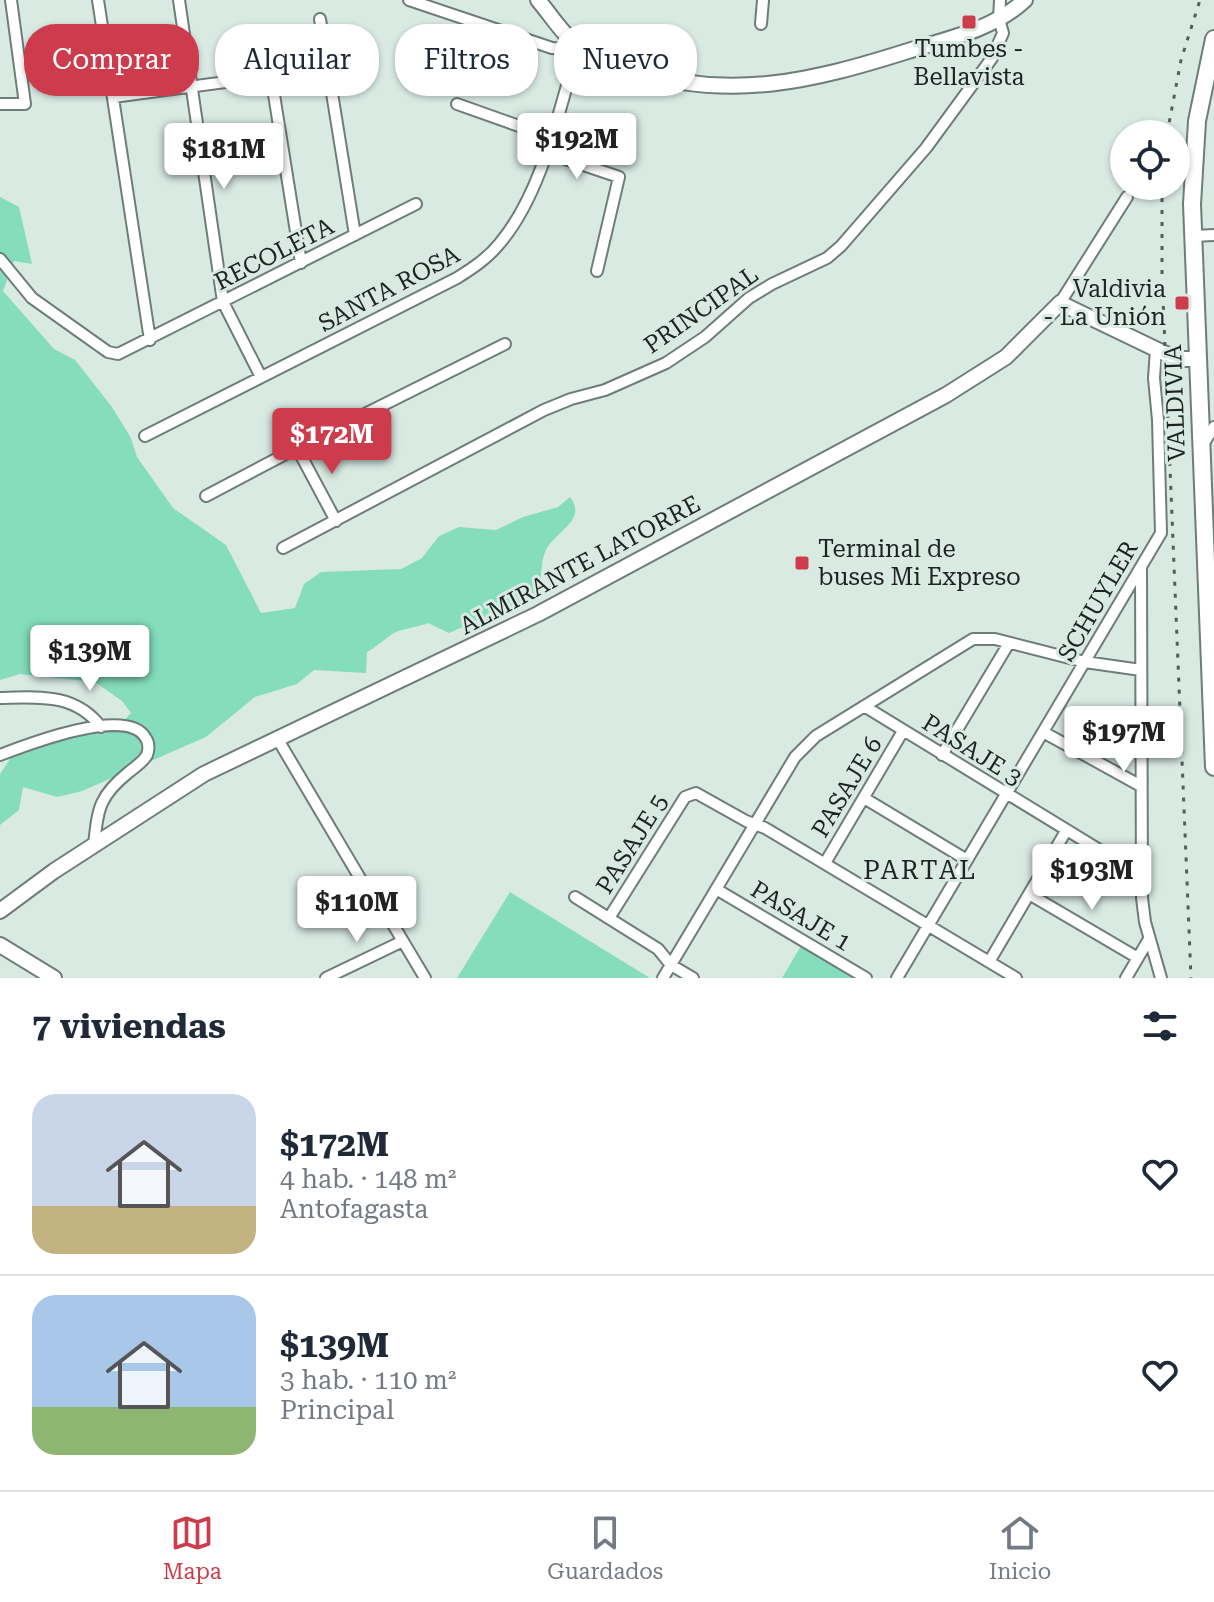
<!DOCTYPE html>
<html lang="es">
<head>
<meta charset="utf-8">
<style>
	body { margin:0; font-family:"Roboto Serif",serif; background:#f2f2f3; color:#1f2937; height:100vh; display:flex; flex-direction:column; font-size:30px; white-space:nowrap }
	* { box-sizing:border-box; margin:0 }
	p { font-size:26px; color:#747a83 }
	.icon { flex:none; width:44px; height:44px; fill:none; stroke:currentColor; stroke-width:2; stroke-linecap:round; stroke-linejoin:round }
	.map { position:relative; height:978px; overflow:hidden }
	.panel { display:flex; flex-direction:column; background:#fff; flex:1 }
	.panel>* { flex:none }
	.top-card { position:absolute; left:24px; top:24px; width:800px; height:72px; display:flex; gap:16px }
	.fabs { position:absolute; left:1110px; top:120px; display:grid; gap:16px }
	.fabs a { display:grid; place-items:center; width:80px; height:80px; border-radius:50%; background:#fff; box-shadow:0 2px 6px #0004; font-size:40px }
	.price { position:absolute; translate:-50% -68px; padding:0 18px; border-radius:8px; background:#fff; color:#222; font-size:26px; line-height:52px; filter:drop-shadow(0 2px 4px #0008) }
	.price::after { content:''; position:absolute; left:50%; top:48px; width:24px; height:18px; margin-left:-12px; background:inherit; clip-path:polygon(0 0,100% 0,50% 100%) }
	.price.active { background:#cc3c4c; color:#fff }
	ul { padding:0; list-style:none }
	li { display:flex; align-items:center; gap:24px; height:200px; padding:0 32px }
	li+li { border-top:2px solid #e0e1e3 }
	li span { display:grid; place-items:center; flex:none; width:224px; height:160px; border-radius:24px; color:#555 }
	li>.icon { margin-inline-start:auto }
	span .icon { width:96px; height:96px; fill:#fffc; stroke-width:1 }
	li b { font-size:34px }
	h2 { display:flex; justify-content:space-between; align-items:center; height:96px; padding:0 32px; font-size:34px }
	.chip { padding:0 28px; border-radius:32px; background:#fff; box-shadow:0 2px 6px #0004; font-size:28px; line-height:72px }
	.chip.active { background:#cc3c4c; color:#fff }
	.dock { display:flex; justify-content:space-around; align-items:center; height:112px; border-top:2px solid #e0e1e3; background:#fff; font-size:22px; color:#747a83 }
	.dock a { display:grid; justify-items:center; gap:4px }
	.dock .active { color:#cc3c4c }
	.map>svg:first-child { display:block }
</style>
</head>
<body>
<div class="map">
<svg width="1214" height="978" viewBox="0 0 1214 978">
	<rect width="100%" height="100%" fill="#d9eae3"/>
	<path fill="#85ddbd" d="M0,197L19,207L32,264L14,261L3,291L54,349L75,360L112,407L131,438L137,457L173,508L226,545L261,613L295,608L304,584L321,572L401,569L422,558L439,536L459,527L496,530L523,517L558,507L570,497C588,520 555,532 546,550C540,562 542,580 539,594L449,633L428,623C418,627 402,629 396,632C385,638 378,646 367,652L366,673L314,670L297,684L255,697L206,737L82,791L57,797L23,787L19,810L0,825V774L12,756L78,732L94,733L116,729L131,713L122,701L95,682L20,674L0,680Z
		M510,892L650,978H457Z
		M801,946L854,978H782Z"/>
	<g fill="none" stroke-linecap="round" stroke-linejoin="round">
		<defs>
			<path id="street" d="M98,0L150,340
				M179,0L223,302L261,377
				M320,19L355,235
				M761,24L763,0
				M113,97L271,76L301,263
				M0,104H25L11,0
				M457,104L550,137
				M545,152L619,177L597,271
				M1193,236L1214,235
				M0,259L32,298L108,352L118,354L416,204
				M1060,303L1127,197
				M145,436L457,278C473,268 488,258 500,243C543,192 559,109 578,47L564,49L552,48L409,0
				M1202,446L1214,427
				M297,448L336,521
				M206,496L297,448L505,344
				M283,548L544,410L571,399L605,390L666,363L705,337L749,298L772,284L827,258L841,246L926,148L992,58L1003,33L999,19L1000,0
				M1141,568L1142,898L1145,922L1161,978
				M0,698C39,697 75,693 101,727
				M864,706L1142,876
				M1043,732L1141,786
				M277,738L367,890L379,901L425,978
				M0,755C26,745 126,706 145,737C149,742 149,749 147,755C143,762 135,767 129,772C99,796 98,808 94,845
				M942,755L1009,643
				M864,798L967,860
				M825,863L903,731
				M716,889L866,978
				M1029,894L1138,958
				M575,897L658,949L671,965L693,978
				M609,918L685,797L696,793L746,821L765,828L1016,978
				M989,962L1066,831
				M326,978L403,941
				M663,978L795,757L816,736L973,639H995L1085,662L1141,670
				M897,978L1161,533L1158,420L1154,378L1156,349
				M1126,978L1149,939"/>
			<path id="secondary" d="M538,0C551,15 562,34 578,46C593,59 614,65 633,71C732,101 813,81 908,51C948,39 994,29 1025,0
				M0,911L54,871L204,774L538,614L946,395L1006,357L1060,303L1166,354L1183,359H1198
				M0,945L54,978"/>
			<path id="primary" d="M1214,39L1197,121L1192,204L1214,767"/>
		</defs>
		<use href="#street" stroke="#6e7d77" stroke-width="14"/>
		<use href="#secondary" stroke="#6e7d77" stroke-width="18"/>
		<use href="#primary" stroke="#6e7d77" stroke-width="20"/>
		<use href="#street" stroke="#fff" stroke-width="10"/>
		<use href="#secondary" stroke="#fff" stroke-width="14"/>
		<use href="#primary" stroke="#fff" stroke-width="16"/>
		<path stroke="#545d59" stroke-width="3" stroke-dasharray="4 8" stroke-linecap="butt" d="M1167,134L1181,60L1200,0
			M1162,186V274L1191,978"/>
	</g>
	<g fill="#cc3c4c" stroke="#d9eae3" stroke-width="3">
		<rect x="961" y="14" width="16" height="16" rx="4"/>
		<rect x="1174" y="295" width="16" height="16" rx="4"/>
		<rect x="794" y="555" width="16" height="16" rx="4"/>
	</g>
	<g text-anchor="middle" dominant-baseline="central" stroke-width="6" stroke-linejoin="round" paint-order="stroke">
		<g font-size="24" fill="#1d2320" stroke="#d9eae3">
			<text x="969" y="49">Tumbes -<tspan x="969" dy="28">Bellavista</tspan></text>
			<text x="1166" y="289" text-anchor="end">Valdivia<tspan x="1166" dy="28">- La Unión</tspan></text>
			<text x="818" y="549" text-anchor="start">Terminal de<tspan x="818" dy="28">buses Mi Expreso</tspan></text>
		</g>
		<g font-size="24" fill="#1d2320" stroke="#d9eae3">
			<text transform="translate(274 254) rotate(-27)">RECOLETA</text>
			<text transform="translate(389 289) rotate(-28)">SANTA ROSA</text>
			<text transform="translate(701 310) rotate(-35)">PRINCIPAL</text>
			<text transform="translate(1175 403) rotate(-92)">VALDIVIA</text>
			<text transform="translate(580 565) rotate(-28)">ALMIRANTE LATORRE</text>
			<text transform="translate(1098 601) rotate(-60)">SCHUYLER</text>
			<text transform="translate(972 750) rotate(32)">PASAJE 3</text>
			<text transform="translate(847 787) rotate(-59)">PASAJE 6</text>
			<text transform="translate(632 844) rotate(-58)">PASAJE 5</text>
			<text transform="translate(801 916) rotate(31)">PASAJE 1</text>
		</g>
		<g font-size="26" letter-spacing="2" fill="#1d2320" stroke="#d9eae3">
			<text x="920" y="870">PARTAL</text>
		</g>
	</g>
</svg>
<div class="fabs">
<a><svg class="icon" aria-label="locate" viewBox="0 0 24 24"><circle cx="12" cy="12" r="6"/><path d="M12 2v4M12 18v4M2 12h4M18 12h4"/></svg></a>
</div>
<b class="price" style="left:577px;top:181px">$192M</b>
<b class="price" style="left:224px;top:191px">$181M</b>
<b class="price active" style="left:332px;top:476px">$172M</b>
<b class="price" style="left:90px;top:693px">$139M</b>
<b class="price" style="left:1124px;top:774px">$197M</b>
<b class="price" style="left:1092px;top:912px">$193M</b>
<b class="price" style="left:357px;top:944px">$110M</b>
<div class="top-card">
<a class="chip active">Comprar</a>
<a class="chip">Alquilar</a>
<a class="chip">Filtros</a>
<a class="chip">Nuevo</a>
</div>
</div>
<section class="panel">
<h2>7 viviendas<svg class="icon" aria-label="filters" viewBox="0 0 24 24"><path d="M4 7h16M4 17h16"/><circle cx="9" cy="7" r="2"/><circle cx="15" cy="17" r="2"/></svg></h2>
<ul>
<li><span style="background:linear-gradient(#c9d6e8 70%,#c2b280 0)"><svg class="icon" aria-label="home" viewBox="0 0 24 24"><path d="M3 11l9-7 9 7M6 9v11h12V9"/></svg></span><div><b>$172M</b><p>4 hab. · 148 m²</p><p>Antofagasta</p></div><svg class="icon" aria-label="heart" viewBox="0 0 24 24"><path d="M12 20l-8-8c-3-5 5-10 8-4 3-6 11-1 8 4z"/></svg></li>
<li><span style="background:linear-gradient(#a9c7e8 70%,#8fb573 0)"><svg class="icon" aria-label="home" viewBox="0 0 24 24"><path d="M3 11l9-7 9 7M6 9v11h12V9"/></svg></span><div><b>$139M</b><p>3 hab. · 110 m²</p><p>Principal</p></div><svg class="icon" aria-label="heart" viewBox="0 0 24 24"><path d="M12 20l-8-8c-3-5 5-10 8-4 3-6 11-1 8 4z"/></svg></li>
</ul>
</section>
<nav class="dock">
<a class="active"><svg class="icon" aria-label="map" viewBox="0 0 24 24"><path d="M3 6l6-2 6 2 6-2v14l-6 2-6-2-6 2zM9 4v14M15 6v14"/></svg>Mapa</a>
<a><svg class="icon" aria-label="saved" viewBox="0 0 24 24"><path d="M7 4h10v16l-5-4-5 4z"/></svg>Guardados</a>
<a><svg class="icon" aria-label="home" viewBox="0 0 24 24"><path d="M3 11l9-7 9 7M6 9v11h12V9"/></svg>Inicio</a>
</nav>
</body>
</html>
